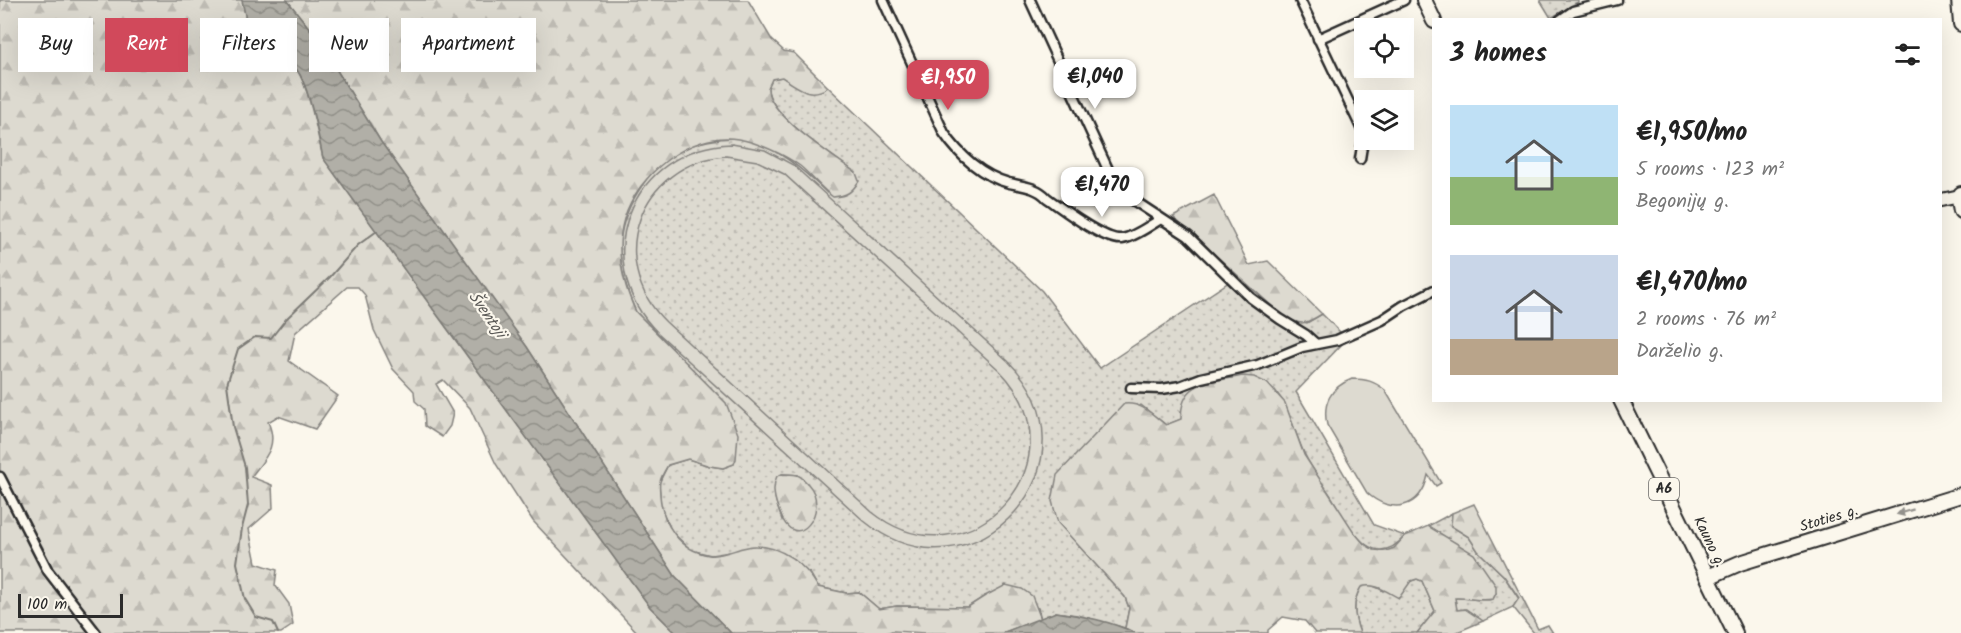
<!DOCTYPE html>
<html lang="en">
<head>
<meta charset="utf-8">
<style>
	body { margin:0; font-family:Kalam,sans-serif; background:#f6f6f6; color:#222; height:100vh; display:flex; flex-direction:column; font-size:22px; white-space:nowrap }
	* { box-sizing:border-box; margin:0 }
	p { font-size:20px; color:#767676 }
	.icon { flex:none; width:33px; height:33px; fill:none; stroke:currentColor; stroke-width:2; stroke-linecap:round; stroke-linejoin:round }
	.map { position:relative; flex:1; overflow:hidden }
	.sheet { position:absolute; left:1432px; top:18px; width:510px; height:384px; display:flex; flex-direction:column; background:#fff; border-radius:0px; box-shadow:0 6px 24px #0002 }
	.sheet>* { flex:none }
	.banner { position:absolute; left:18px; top:18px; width:570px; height:54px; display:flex; gap:12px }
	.fabs { position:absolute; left:1354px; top:18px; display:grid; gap:12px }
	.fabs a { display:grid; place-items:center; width:60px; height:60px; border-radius:0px; background:#fff; box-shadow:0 6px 24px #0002; font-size:30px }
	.scale { position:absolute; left:18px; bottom:15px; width:105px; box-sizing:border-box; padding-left:6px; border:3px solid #2b2b2b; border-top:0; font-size:16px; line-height:21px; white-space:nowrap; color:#2b2b2b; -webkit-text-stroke:4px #fbf7ec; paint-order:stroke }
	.price { position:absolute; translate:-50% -51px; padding:0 14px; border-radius:12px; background:#fff; color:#222; font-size:20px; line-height:39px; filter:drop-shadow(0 2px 3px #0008) }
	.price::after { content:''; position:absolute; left:50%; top:36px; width:18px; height:14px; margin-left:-9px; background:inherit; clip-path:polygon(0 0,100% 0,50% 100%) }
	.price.active { background:#d1495b; color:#fff }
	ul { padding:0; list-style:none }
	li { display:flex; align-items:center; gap:18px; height:150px; padding:0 18px }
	li span { display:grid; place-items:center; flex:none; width:168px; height:120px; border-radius:0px; color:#555 }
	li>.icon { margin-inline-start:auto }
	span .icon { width:72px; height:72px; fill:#fffc; stroke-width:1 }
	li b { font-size:26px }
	h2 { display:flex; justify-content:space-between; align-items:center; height:72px; padding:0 18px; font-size:26px }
	.chip { padding:0 21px; border-radius:0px; background:#fff; box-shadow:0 6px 24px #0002; font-size:21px; line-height:54px }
	.chip.active { background:#d1495b; color:#fff }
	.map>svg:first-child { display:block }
</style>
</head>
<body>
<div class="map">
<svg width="1961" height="633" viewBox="0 0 1961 633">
	<defs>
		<pattern id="grass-dots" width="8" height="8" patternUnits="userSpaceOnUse" patternTransform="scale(1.5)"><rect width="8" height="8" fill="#dddad0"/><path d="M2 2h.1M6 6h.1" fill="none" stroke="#bebbb3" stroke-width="1.8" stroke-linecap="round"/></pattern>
		<pattern id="forest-firs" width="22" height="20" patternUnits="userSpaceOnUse" patternTransform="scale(1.5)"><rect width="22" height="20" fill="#dddad0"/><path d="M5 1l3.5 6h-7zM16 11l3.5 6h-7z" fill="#bebbb3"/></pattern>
		<pattern id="water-waves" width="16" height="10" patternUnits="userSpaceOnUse" patternTransform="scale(1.5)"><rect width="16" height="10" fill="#b1afa7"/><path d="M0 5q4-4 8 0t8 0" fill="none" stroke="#908f88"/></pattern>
	</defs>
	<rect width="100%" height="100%" fill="#fbf7ec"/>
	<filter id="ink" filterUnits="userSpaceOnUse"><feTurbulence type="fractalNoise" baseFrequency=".0167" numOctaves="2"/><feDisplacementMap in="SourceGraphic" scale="12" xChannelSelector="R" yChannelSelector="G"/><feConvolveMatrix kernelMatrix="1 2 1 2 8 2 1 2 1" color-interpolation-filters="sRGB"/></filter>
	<g filter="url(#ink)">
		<path fill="url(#grass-dots)" stroke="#84827e" stroke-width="1.5" fill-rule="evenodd" d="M1540,0H1578V2L1551,18Z
			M782,77C796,86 813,98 828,87L1042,291L1100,368L1238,276L1283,316L1307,323L1322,314L1347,339L1296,392L1374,525L1405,536C1371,575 1348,523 1331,496C1322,482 1311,468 1304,453C1294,431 1290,409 1275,390L1181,411L1182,419L1166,425L1141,405L1063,528L1125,597L1129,608L1125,628L1077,615L1056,612L1041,619L1038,608L985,596L968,607L897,606L879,609L859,592L846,593L818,587L810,573L730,552L711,555L691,550L672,532L661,508L659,483L668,465L688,459L710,466L723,468L734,464L725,403L636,312C627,293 621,272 620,251C619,213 647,167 681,150C696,142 718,138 735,138C769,139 804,170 827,193L856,173C836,158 767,114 768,88C769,85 770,82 771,79ZM782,474L798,475L782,520C775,498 770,495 782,474Z
			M1452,513L1451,526L1469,537L1478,551L1504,576L1519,599L1513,607L1483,621L1466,609L1457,611L1455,598C1468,597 1480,602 1493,599L1496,593L1474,555L1428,526Z
			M1417,579L1422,581L1435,611L1417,633H1360C1354,618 1352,601 1361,586C1369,584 1376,586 1383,591Z"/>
		<path fill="url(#forest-firs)" stroke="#84827e" stroke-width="1.5" d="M0,0H242C246,17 248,45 264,55C274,62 288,58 297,70C309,87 318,137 323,158L650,607L676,633H638L533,521L496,464L470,408L443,380L436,384L453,413L450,426L442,437L425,426L424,409L415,401L414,391L393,369L374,330L365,295L358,287H347L295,333L289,361L338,396L315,429L278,416L268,422C279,446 265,458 251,477L272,485L273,508L249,529L256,563L277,570L275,585L289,604L293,625L281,633H0Z
			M287,0H748L772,40L784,51L794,53L828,87C811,99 798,88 782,77L772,79C771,82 769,85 768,88C766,114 837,158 856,173L859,181C852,192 847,196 833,197C821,188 812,176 800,166C785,155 757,142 738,139C690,131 637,175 624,219C615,250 623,284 636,312L726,403L738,434L736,459L734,464L723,468L710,466L688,459L668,465C665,470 661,476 660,482C659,486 660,491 660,495C662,523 680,551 709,555C724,557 740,546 755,546C782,546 805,564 818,587L846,593L859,592L879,609L897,606L968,607L985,596L1006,585L1022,589L1032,596L1041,619L1002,633H925L892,631L886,633H731L675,576L527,347L381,142L317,38Z
			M1214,195L1249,265L1268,261L1322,314C1304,325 1302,326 1283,316L1173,217Z
			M1242,376L1254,377L1267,383L1285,403L1304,455L1354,532L1364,544L1374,550L1386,551L1394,548L1405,536L1428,526L1474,554L1496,586V593L1493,599C1480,602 1468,597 1455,598L1457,610L1465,609L1483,621L1455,633H1417L1435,611L1422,581L1417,579L1411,581L1399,598C1387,592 1374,582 1361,587C1352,601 1354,618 1360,633H1315L1305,621L1283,617L1268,630V633H1135L1125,628L1129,608L1125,597L1058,523L1052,501L1057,475L1124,404C1142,402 1153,415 1166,425L1181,419C1181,379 1211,383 1242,376Z
			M782,474C787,474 792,474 797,475C801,476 805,481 808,484C832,510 795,556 780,513C775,501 771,488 777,476Z
			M1474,504L1538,629L1548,625L1553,633H1534L1513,607L1519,598L1504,576L1478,551L1469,537L1451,526L1452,513Z"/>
		<path fill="#dddad0" stroke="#84827e" stroke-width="1.5" fill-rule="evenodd" d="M732,144L765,150L793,165L1008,361C1108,461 974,611 864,521L658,333C586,261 631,147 732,144ZM726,156L757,161L784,174L999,370C1087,459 970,590 872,512L666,322C604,261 639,163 726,156Z
			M1352,379C1366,379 1374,381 1385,390L1441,483L1436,486L1428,475C1421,509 1391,515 1367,493L1327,425C1322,403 1331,387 1352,379Z"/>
		<path fill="url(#water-waves)" stroke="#7b7a75" stroke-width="1.5" d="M242,0H287L317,38L381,142L527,347L675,576L731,633H676L650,607L323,158C319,137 309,86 297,70C288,58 274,62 264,55C248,45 246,17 242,0Z
			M1056,612C1082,616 1111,621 1135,633H1002Z"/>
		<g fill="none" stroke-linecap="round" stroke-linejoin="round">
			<path stroke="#7b7a75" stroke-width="2" d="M278,633L273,622L256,617L245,599L237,563L242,528L248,505L245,467L233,427L227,384L238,349L255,337L271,338L286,319L330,277L358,245L377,231"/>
			<defs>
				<path id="street" d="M883,0L944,133C959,155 982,176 1009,183C1023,186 1037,187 1047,198C1063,209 1104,241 1122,239C1135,237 1150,225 1161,219
					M1030,0L1111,176L1127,196L1188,236L1251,298L1280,319L1306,335L1316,344
					M1300,0L1364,134L1360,159
					M1560,20L1573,11L1617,0
					M1318,39L1404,0
					M1131,388L1162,389L1180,386L1201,378L1258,365L1302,347L1337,340L1382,320L1403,306L1434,290
					M0,477L48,571L96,633"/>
				<path id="secondary" d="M1941,200L1960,196"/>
				<path id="primary" d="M1424,0L1434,21
					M1959,0L1961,24
					M1961,194L1959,200L1961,211
					M1621,400L1735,633
					M1708,577L1740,563L1961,495"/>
			</defs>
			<use href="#street" stroke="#2b2b2b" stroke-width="13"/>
			<use href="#secondary" stroke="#2b2b2b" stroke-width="16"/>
			<use href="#primary" stroke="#2b2b2b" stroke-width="18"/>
			<use href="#street" stroke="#fbf7ec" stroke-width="8"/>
			<use href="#secondary" stroke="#fbf7ec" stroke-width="12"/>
			<use href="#primary" stroke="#fbf7ec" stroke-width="14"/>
		</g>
		<defs><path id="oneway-solid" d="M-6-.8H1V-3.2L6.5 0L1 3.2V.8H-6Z" transform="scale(1.5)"/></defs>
		<use fill="#93918c" href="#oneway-solid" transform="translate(1905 512) rotate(163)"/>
	</g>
	<g text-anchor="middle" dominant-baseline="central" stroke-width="4.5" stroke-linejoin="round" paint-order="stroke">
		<rect fill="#fbf7ec" stroke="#696865" stroke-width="1.5" x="1649" y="478" width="30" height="22" rx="4.5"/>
		<g font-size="14" font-weight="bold" fill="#2b2b2b">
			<text x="1664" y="489">A6</text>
		</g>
		<g font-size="15" fill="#2b2b2b" stroke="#fbf7ec">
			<text transform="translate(1829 519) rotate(-17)">Stoties g.</text>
			<text transform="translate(1709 542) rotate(64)">Kauno g.</text>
		</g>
		<g font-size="16" font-style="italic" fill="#5a5956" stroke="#fbf7ec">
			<text transform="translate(487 315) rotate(55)">Šventoji</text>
		</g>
	</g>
</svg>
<div class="fabs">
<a><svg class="icon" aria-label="locate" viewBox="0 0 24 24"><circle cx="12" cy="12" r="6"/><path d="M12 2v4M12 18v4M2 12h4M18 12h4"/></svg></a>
<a><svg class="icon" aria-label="layers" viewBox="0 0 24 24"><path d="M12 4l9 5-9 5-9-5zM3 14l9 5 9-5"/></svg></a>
</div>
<div class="scale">100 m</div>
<b class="price" style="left:1095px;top:110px">€1,040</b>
<b class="price active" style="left:948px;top:111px">€1,950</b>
<b class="price" style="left:1102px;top:218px">€1,470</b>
<div class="banner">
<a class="chip">Buy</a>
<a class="chip active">Rent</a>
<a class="chip">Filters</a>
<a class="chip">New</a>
<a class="chip">Apartment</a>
</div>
<section class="sheet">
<h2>3 homes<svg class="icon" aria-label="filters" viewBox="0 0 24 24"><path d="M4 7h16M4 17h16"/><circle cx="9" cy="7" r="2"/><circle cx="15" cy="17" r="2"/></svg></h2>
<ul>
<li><span style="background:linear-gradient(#bfe0f5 60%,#8fb573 0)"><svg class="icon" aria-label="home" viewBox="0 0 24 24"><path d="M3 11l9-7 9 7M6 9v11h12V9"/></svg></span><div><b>€1,950/mo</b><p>5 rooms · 123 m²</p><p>Begonijų g.</p></div></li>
<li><span style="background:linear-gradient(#c9d6e8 70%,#b9a48a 0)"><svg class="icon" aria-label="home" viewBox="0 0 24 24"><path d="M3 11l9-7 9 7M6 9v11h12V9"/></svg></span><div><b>€1,470/mo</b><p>2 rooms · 76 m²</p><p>Darželio g.</p></div></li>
</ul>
</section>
</div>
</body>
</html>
